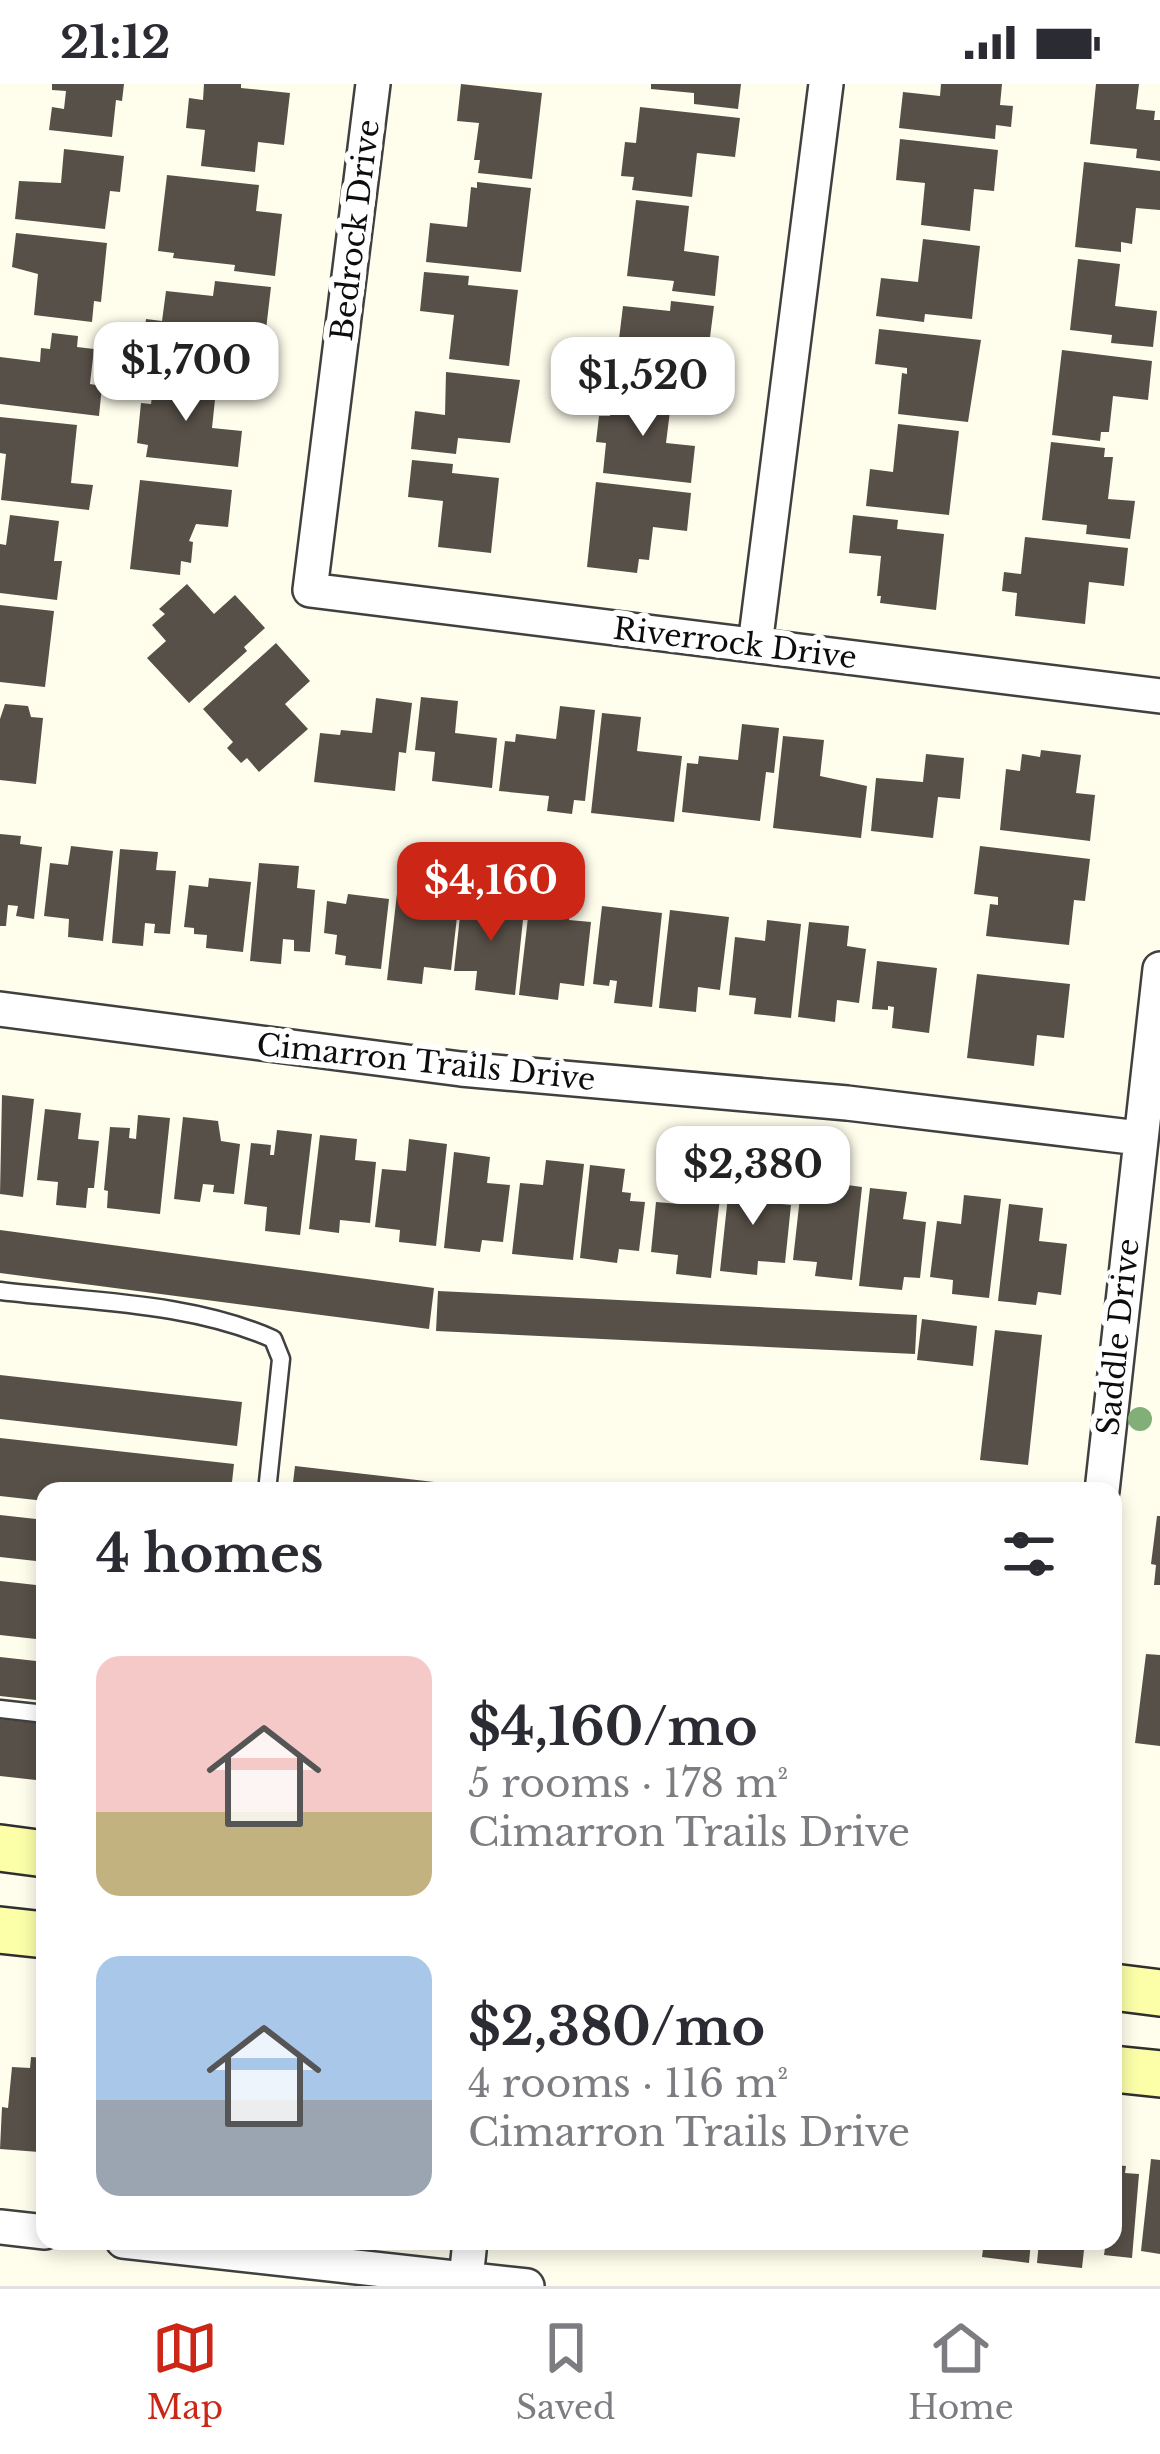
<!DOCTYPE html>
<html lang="en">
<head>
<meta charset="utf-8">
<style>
	body { margin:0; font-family:"Libre Baskerville",serif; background:#f7f7f7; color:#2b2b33; height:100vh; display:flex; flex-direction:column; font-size:45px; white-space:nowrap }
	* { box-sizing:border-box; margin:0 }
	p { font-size:39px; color:#7c7c81 }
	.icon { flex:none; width:66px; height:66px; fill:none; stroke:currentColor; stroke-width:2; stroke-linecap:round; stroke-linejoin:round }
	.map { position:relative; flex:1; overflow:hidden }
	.sheet { position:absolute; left:36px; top:1398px; width:1086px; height:768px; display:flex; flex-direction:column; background:#fff; border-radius:24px; box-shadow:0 6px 18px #0003 }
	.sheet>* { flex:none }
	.price { position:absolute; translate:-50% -102px; padding:0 27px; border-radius:24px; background:#fff; color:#222; font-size:39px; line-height:78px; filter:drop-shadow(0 3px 6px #0008) }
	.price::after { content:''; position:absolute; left:50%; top:72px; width:36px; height:27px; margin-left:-18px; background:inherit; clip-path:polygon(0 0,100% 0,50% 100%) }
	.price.on { background:#cc2716; color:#fff }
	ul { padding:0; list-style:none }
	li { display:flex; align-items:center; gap:36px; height:300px; padding:0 60px }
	li span { display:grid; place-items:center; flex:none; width:336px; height:240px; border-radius:24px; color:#555 }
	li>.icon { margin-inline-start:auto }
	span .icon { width:144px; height:144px; fill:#fffc; stroke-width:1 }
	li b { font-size:51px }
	h2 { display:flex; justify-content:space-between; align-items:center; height:144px; padding:0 60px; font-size:51px }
	.status { display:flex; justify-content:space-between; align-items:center; height:84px; padding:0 60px; background:#fff; direction:ltr }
	.status svg { height:33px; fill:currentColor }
	.dock { display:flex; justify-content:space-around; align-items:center; height:168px; border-top:3px solid #e1e1e2; background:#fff; font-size:33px; color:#7c7c81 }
	.dock a { display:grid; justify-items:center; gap:6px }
	.dock .on { color:#cc2716 }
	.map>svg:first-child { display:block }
</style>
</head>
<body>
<div class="status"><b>21:12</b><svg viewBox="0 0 49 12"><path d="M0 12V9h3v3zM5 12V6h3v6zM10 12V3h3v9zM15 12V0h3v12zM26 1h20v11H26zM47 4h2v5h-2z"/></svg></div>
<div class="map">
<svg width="1160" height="2202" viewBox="0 0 1160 2202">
	<rect width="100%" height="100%" fill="#fffeed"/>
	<path fill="#575048" d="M52,0H124L122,17L116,16L112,53L49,46L52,23L64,25L66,7L52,6Z
		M204,0H241V4L290,9L284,61L258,58L255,88L201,82L205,46L186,44L189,14L203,16Z
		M461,0L542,9L532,95L478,89L480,76H474L479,39L457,37Z
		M651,0H741L738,25L694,20V9L651,5Z
		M941,0H1002L1000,21L1013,22L1011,43L996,41L995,55L899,44L903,8L940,12Z
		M1096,0H1139L1136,25L1155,27L1154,36H1160V77L1136,74L1137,65L1090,60Z
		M640,23L740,34L735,73L697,69L692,113L632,106L634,93L621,92L625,58L636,59Z
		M900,55L998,66L994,107L974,105L970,147L921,141L925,99L896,96Z
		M64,65L124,72L120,108L110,107L105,145L15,135L19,97L61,99Z
		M1084,78L1160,87V126L1136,124L1132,160L1121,158V168L1075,163Z
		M167,91L259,101L256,127L282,130L275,192L234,187L235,181L173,174L174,169L158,167Z
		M477,98L531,104L521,188L426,178L430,139L467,143L471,103L477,104Z
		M636,116L689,122L684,167L719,172L715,212L672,207L674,197L627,192Z
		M16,149L107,159L101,218L94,217L92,238L34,231L38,190L12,183Z
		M923,155L980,162L972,235L925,230L924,238L876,232L881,194L918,198Z
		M1078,175L1120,180L1115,222L1157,227L1153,263L1111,259L1112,251L1070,246Z
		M424,188L469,192L468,201L518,206L509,282L449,275L454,231L420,227Z
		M215,197L271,203L265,254L232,250L231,263L219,261L216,287L141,276L146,235L162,237L166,207L213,212Z
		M671,217L714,222L709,261L685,259L683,273L674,272L670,302L614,296L623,222L670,227Z
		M879,245L981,256L968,338L898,330L902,289L907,290V284L875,280Z
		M52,249L78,252L77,263L94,265L90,300L102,302L99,332L0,320V273L40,278L41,264L50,265Z
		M1062,266L1152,277L1148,316L1113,312L1109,348H1101L1100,357L1052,351Z
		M446,288L520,296L510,359L458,354L456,370L411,365L415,327L445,331Z
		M155,290L208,296L207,305L216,306L212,344L242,347L238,383L146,373L148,361L137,359L141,319L151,320Z
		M613,305L662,310L661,318L671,319L666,359L695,362L691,399L603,389L606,359L596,358L599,332H610Z
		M0,333L77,341L71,399L93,401L89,426L1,416L6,370L0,369Z
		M898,340L959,347L949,431L866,422L870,385L893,388Z
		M1051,358L1105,364L1104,373H1113L1108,415L1135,417L1130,455L1086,450L1087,441L1042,436Z
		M412,376L453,380L452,389L499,394L491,469L438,463L443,417L408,413Z
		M140,396L232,406L228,443L196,440L189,457L193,458L191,479L181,477L180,491L130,485Z
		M596,398L691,409L687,447L653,443L649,476L639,475L637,489L587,483Z
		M10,431L59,437L54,477H62L57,516L0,509V460L6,461Z
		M853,431L898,436L897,445L944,450L936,526L880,519L881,512H877L881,472L849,469Z
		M1025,453L1128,464L1124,502L1089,498L1085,540L1015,532L1017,509L1002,507L1004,488L1021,490Z
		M187,500L214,530L235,511L265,544L244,563L247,567L189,619L147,574L166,557L152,541L165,530L159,525Z
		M0,521L54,527L45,603L0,598Z
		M276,559L310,597L285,620L308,645L259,688L247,674L241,679L227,664L233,658L203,625Z
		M421,613L458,617L455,649L497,654L492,704L432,697L435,668L415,666Z
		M376,614L412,619L406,669L399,668L395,707L314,698L320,649L340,651L341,646L372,649Z
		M5,620L28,622L31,633L43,634L36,700L0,696V635Z
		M560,622L595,626L585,717L574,716L572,730L547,727L549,712L499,707L505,657L515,658L516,650L556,655Z
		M602,629L641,633L637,667L682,672L674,738L591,729Z
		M742,640L779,644L774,689L766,688L760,737L682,728L687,679L698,680L699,672L738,676Z
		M783,652L824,656L820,692L867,702L861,754L773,744Z
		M1041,666L1081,671L1076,709L1095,711L1090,757L1000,746L1006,685L1020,687L1022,670L1040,673Z
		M926,670L964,674L960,715L938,713L933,754L871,747L876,694L923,698Z
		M0,750L21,752L20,760L42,763L34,835L16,832L18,822L8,821L6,842H0Z
		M71,762L113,767L103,857L68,853L69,835L44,832L50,779L68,781Z
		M980,762L1090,775L1085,817L1074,816L1069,861L986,852L990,820L998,821V813L974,810Z
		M120,765L158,768L156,786L176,787L170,850L154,849L155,840L145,839L143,862L112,859Z
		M259,779L299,782L297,804L315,806L310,868L294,867V856L283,855L281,880L250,877Z
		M209,794L251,798L243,868L206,864L207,851L194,850V844L184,843L189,801L208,803Z
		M398,801L436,805L434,821L458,824L451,886L424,883L422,900L387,896Z
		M348,810L389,815L381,885L345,881L346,872L335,870L337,851L324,849L327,817L346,820Z
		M489,813L525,817L515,911L475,906L477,887H454L461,823L487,826Z
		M530,816L571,820L569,836L591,838L584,902L560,899L558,916L519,911Z
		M602,822L662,829L652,923L614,919L617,897L610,896L609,902L593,900Z
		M670,826L729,833L720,906L698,903L696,928L659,924Z
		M767,836L801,840L791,934L754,930L756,914L729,911L735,853L765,857Z
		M809,838L849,842L847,862L866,865L859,919L837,916L835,938L798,933Z
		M877,877L937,884L929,949L892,944L894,923L888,922V926L872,925Z
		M977,890L1070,900L1064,954L1037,951L1034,982L967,974Z
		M2,1011L34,1015L23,1113L0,1110Z
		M45,1025L81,1029L78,1055L99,1057L94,1104H88L86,1124L56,1121L58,1098L37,1096Z
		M138,1031L170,1034L160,1130L107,1124L108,1107L104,1106L110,1043L130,1044L129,1054L136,1055Z
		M183,1033L218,1037L221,1057L240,1060L234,1110L213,1108L214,1101L203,1100L200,1118L174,1115Z
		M277,1046L312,1050L300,1151L265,1147L267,1123L244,1120L251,1059L271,1061L270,1071H274Z
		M320,1051L357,1055L355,1076L376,1078L370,1139L340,1136L339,1149L309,1145Z
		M409,1055L447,1060L436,1162L399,1158L400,1146L375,1143L382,1085L406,1087Z
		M454,1068L490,1073L487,1099L510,1101L503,1158L482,1156L480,1168L444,1164Z
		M546,1076L584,1080L573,1176L512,1170L520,1099L543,1101Z
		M590,1081L625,1085L622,1108L631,1109L630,1117L645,1118L639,1167L619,1165L617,1179L580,1174Z
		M682,1091L722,1096L711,1194L676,1190L678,1171L651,1168L656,1118L679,1120Z
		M730,1093L766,1096L763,1118L791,1121L785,1179L758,1177L757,1191L720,1187Z
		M825,1098L862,1103L852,1196L815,1192L817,1178L793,1176L800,1113L823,1116Z
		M870,1104L907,1108L903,1135L926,1138L920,1194L904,1193L902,1206L859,1202Z
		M964,1111L1001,1115L989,1214L952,1210L953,1196L930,1193L937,1137L961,1140Z
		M1009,1120L1043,1124L1039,1157L1067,1160L1061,1211L1038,1208L1036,1221L998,1217Z
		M0,1146L434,1204L429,1245L0,1189Z
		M438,1207L917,1231L915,1270L436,1247Z
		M922,1235L977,1242L973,1282L917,1276Z
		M995,1246L1042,1251L1028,1381L980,1376Z
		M0,1291L242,1318L237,1362L0,1335Z
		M0,1354L234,1380L231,1407H45V1417L0,1412Z
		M295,1382L443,1399L442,1407H292Z
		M0,1431L45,1436V1478L0,1473Z
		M1157,1432H1160V1501H1154L1156,1481L1151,1480Z
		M0,1497L45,1502V1556L0,1551Z
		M1146,1570L1160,1571V1662L1135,1659Z
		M0,1573L45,1578V1617L0,1612Z
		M0,1635L45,1640V1697L0,1692Z
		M31,1973L45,1974V2041H41L39,2068L0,2065L2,2023L8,2024L12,1983L30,1984Z
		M1151,2075L1160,2076V2170L1141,2167Z
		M1113,2081L1126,2082L1125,2089L1139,2090L1132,2174L1104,2171L1106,2157H1113Z
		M984,2157H1031L1029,2179L982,2173Z
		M1039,2157H1085L1082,2184L1037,2179Z"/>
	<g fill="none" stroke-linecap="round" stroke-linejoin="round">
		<defs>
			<path id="service" d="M0,1207C90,1218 190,1218 273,1255L281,1275L267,1407
				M0,1625L45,1630"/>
			<path id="minor" d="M373,0L310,506L1160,612
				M755,561L826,0
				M0,925L461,985L847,1019L1139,1054
				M1102,1407L1160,885
				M0,2143L45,2148
				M123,2157L527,2202
				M466,2195L470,2157"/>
			<path id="secondary" d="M0,1764L45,1770
				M0,1846L45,1851
				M1113,1903L1160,1909
				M1113,1985L1160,1990"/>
		</defs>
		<use href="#service" stroke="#404040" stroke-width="21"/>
		<use href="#minor" stroke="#404040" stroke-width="38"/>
		<use href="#secondary" stroke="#2f2f2f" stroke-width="50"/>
		<use href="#service" stroke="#fff" stroke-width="16"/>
		<use href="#minor" stroke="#fff" stroke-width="33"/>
		<use href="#secondary" stroke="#fcffa8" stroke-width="45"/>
	</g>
	<circle fill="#82ae77" cx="1140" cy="1335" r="12"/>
	<g text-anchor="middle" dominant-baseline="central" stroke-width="12" stroke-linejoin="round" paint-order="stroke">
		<g font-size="30" fill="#0d0d0d" stroke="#fff">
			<text transform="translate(355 146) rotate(-83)">Bedrock Drive</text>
			<text transform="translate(735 559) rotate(7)">Riverrock Drive</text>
			<text transform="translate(426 978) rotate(6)">Cimarron Trails Drive</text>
			<text transform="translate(1118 1253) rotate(-84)">Saddle Drive</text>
		</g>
	</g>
</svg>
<b class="price" style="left:186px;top:340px">$1,700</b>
<b class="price" style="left:643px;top:355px">$1,520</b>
<b class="price on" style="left:491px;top:860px">$4,160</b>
<b class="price" style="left:753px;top:1144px">$2,380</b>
<section class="sheet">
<h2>4 homes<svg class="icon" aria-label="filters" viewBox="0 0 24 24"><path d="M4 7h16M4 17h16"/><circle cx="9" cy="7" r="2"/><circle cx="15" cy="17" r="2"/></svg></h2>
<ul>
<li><span style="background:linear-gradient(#f6c9c9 65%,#c2b280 0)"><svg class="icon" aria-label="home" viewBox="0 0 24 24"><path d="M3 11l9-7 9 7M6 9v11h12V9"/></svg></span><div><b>$4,160/mo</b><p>5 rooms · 178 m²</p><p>Cimarron Trails Drive</p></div></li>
<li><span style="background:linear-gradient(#a9c7e8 60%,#9aa5b1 0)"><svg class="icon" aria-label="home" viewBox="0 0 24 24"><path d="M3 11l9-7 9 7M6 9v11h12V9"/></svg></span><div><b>$2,380/mo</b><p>4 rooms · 116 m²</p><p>Cimarron Trails Drive</p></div></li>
</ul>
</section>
</div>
<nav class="dock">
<a class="on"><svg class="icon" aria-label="map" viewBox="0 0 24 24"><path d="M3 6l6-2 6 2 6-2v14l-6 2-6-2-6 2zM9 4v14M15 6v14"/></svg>Map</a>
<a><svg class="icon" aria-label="saved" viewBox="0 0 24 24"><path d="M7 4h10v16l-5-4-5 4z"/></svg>Saved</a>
<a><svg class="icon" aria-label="home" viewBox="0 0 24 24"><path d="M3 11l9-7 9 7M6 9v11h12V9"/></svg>Home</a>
</nav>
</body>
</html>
